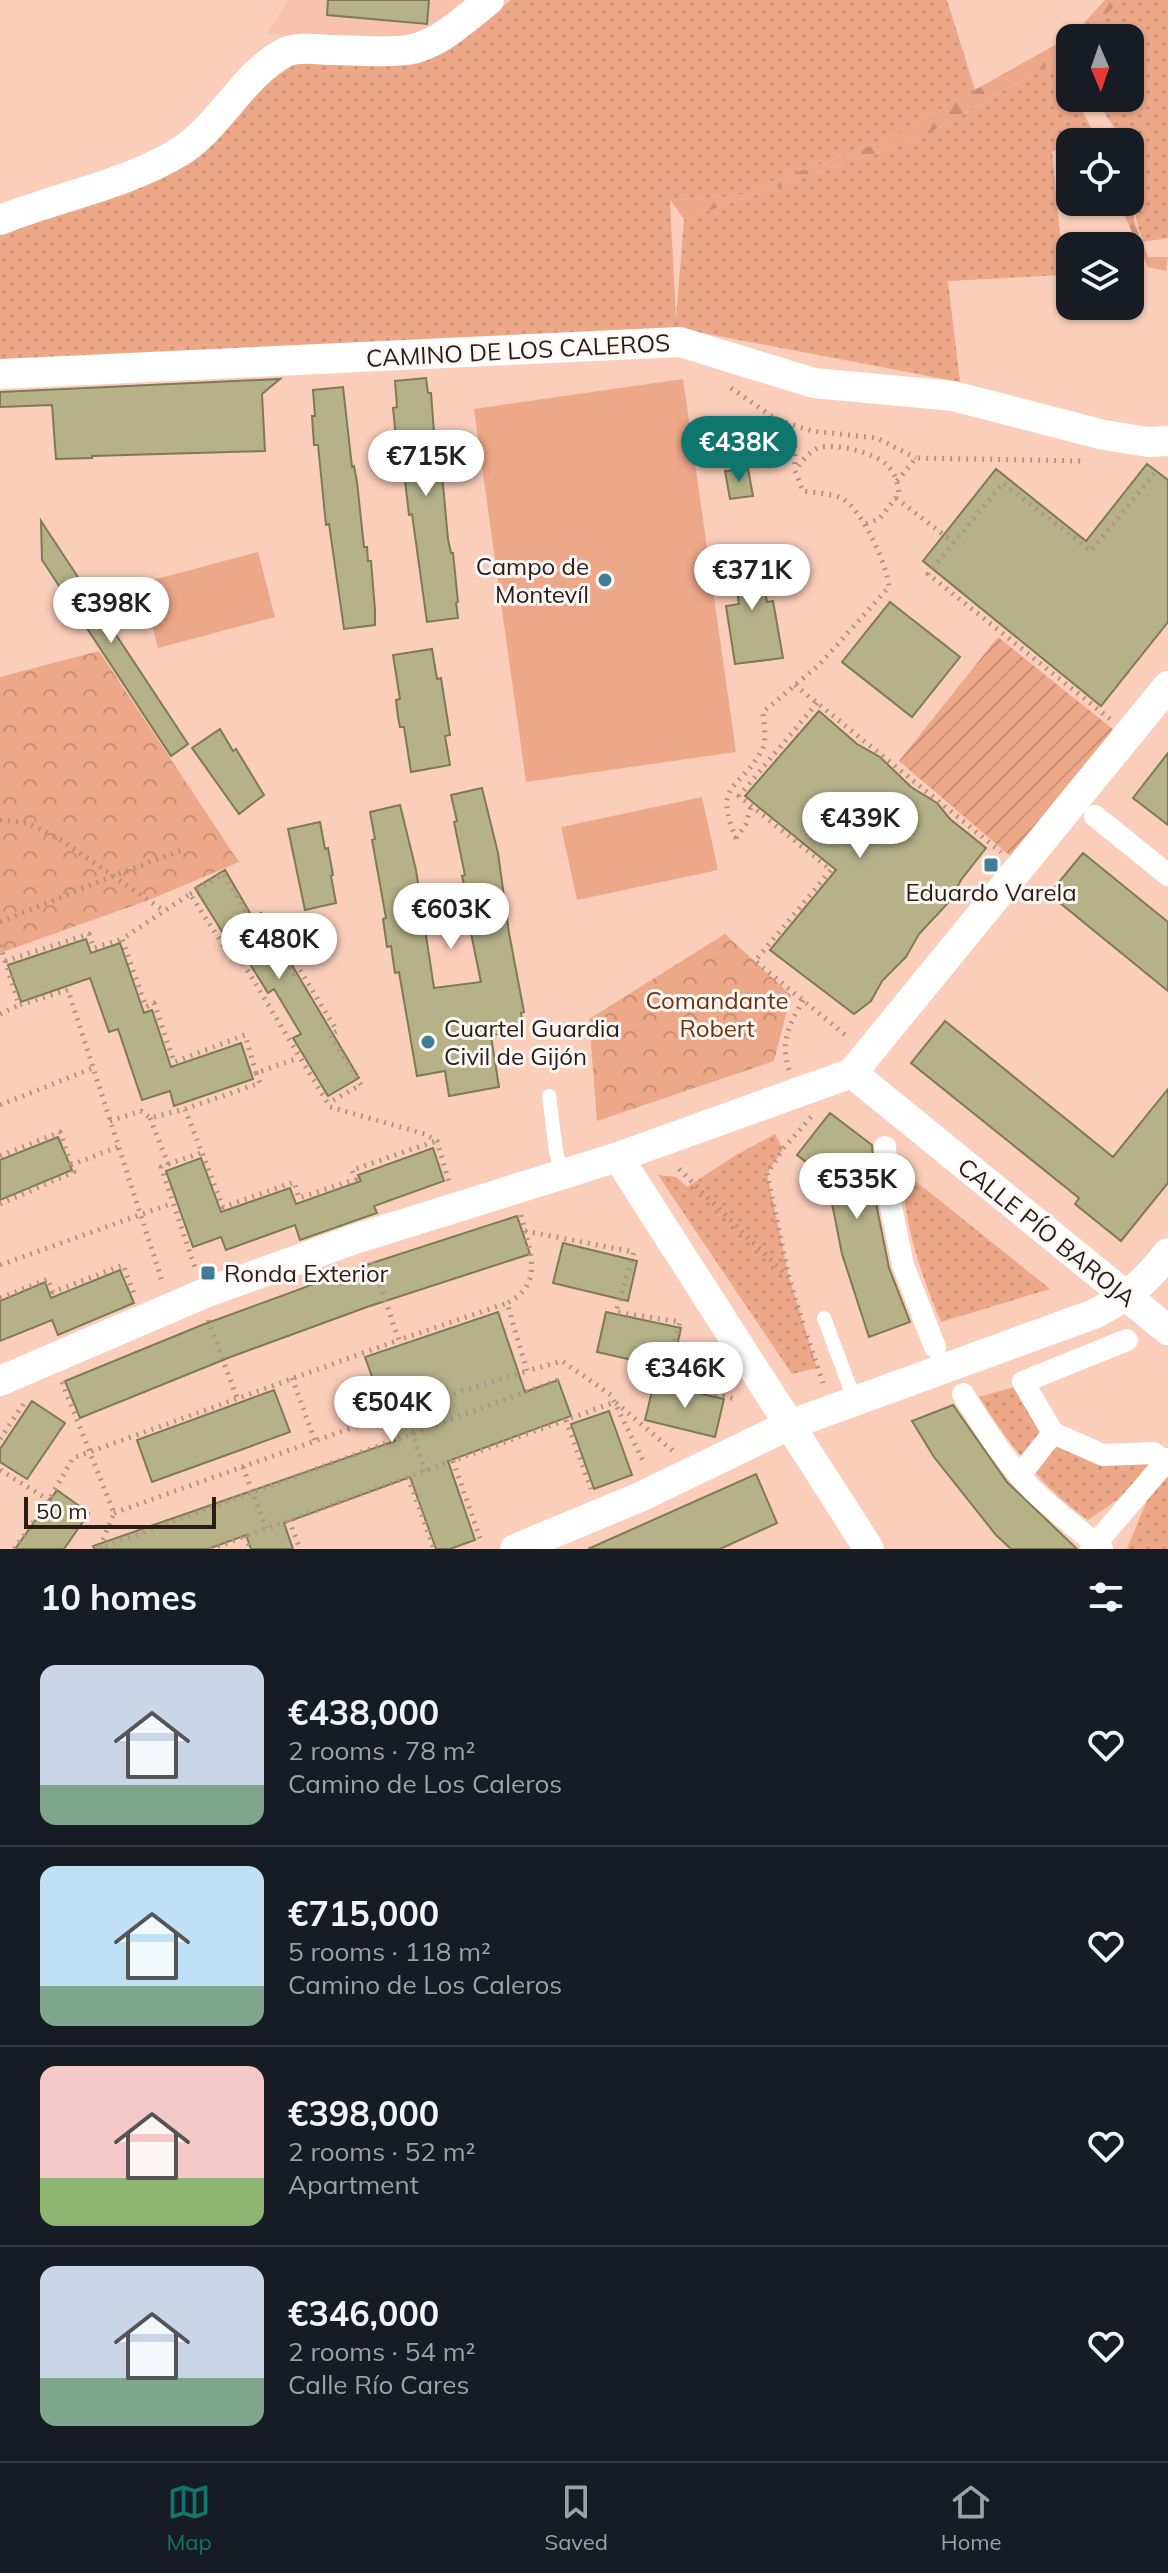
<!DOCTYPE html>
<html lang="en">
<head>
<meta charset="utf-8">
<style>
	body { margin:0; font-family:Mulish,sans-serif; background:#20242c; color:#f1f3f6; height:100vh; display:flex; flex-direction:column; font-size:30px; white-space:nowrap }
	* { box-sizing:border-box; margin:0 }
	p { font-size:26px; color:#9ea1a6 }
	.icon { flex:none; width:44px; height:44px; fill:none; stroke:currentColor; stroke-width:2; stroke-linecap:round; stroke-linejoin:round }
	.map { position:relative; height:1549px; overflow:hidden }
	.side { display:flex; flex-direction:column; background:#171b24; flex:1 }
	.side>* { flex:none }
	.needle { width:52px; rotate:178deg }
	.controls { position:absolute; left:1056px; top:24px; display:grid; gap:16px }
	.controls a { display:grid; place-items:center; width:88px; height:88px; border-radius:16px; background:#171b24; box-shadow:0 2px 6px #0004; font-size:40px }
	.scale { position:absolute; left:24px; bottom:20px; width:192px; box-sizing:border-box; padding-left:8px; border:4px solid #2c1c15; border-top:0; font-size:22px; line-height:28px; white-space:nowrap; color:#2c1c15; -webkit-text-stroke:6px #fef9f7; paint-order:stroke }
	.price { position:absolute; translate:-50% -68px; padding:0 18px; border-radius:28px; background:#fff; color:#222; font-size:26px; line-height:52px; filter:drop-shadow(0 2px 4px #0008) }
	.price::after { content:''; position:absolute; left:50%; top:48px; width:24px; height:18px; margin-left:-12px; background:inherit; clip-path:polygon(0 0,100% 0,50% 100%) }
	.price.active { background:#0f766e; color:#fff }
	ul { padding:0; list-style:none }
	li { display:flex; align-items:center; gap:24px; height:200px; padding:0 40px }
	li+li { border-top:2px solid #363941 }
	li span { display:grid; place-items:center; flex:none; width:224px; height:160px; border-radius:16px; color:#555 }
	li>.icon { margin-inline-start:auto }
	span .icon { width:96px; height:96px; fill:#fffc; stroke-width:1 }
	li b { font-size:34px }
	h2 { display:flex; justify-content:space-between; align-items:center; height:96px; padding:0 40px; font-size:34px }
	.tab-bar { display:flex; justify-content:space-around; align-items:center; height:112px; border-top:2px solid #363941; background:#171b24; font-size:22px; color:#9ea1a6 }
	.tab-bar a { display:grid; justify-items:center; gap:4px }
	.tab-bar .active { color:#0f766e }
	.map>svg:first-child { display:block }
</style>
</head>
<body>
<div class="map">
<svg width="1168" height="1549" viewBox="0 0 1168 1549">
	<defs>
		<pattern id="grass-dots" width="8" height="8" patternUnits="userSpaceOnUse" patternTransform="scale(2)"><rect width="8" height="8" fill="#eda789"/><path d="M2 2h.1M6 6h.1" fill="none" stroke="#cb8f75" stroke-width="1.8" stroke-linecap="round"/></pattern>
		<pattern id="forest-firs" width="22" height="20" patternUnits="userSpaceOnUse" patternTransform="scale(2)"><rect width="22" height="20" fill="#eda789"/><path d="M5 1l3.5 6h-7zM16 11l3.5 6h-7z" fill="#cb8f75"/></pattern>
		<pattern id="park-crowns" width="20" height="18" patternUnits="userSpaceOnUse" patternTransform="scale(2)"><rect width="20" height="18" fill="#eda789"/><path d="M2 6a3 3 0 1 1 6 0M12 15a3 3 0 1 1 6 0" fill="none" stroke="#cb8f75"/></pattern>
		<pattern id="garden-furrows" width="10" height="10" patternUnits="userSpaceOnUse" patternTransform="scale(2)"><rect width="10" height="10" fill="#eda789"/><path d="M-1 1l2-2M0 10L10 0M9 11l2-2" fill="none" stroke="#cb8f75"/></pattern>
	</defs>
	<rect width="100%" height="100%" fill="#fbcebb"/>
	<path fill="#f6c2ac" d="M288,0H479L427,37L342,43L268,33Z"/>
	<path fill="url(#grass-dots)" d="M511,0H947L975,90L881,142L729,197L670,200L676,319L684,219L919,139L1053,63L1070,90V98H1075L1094,133L1052,152L1064,275L948,281L960,382L676,328L0,362V230L105,197L289,62L447,48Z
		M1120,0H1168V238L1143,242C1131,210 1130,176 1130,142H1117L1114,128L1095,98H1130V38H1084Z
		M775,1134L783,1149L767,1174L789,1277L817,1368L792,1374L658,1175L676,1177L687,1187L736,1155Z
		M903,1171L1050,1289L941,1322C921,1275 903,1222 903,1171Z
		M1021,1385L1049,1432L1145,1459L1150,1467L1117,1500L1088,1520C1043,1489 1008,1443 979,1397Z
		M1168,1475V1549H1127L1157,1476Z"/>
	<path fill="url(#forest-firs)" d="M1105,0H1120L1084,38H1070V90L1053,63L919,139L684,219L670,200L729,197L881,142L1073,35Z
		M1130,185L1134,197V220L1148,257H1168L1166,271L1148,267L1120,206V202H1130Z"/>
	<path fill="url(#park-crowns)" d="M99,651L239,862L149,900L0,953V677Z
		M725,934L791,995L774,1061L597,1121L589,1019Z"/>
	<path fill="url(#garden-furrows)" d="M998,637L1125,739L1021,865L899,761Z"/>
	<path fill="#eda789" d="M683,379L736,752L526,782L474,409Z
		M258,552L275,617L158,648L141,583Z
		M702,797L718,870L577,900L561,827Z"/>
	<path fill="#b5b288" stroke="#7e7a53" stroke-width="2" d="M328,0H429L427,24L327,15Z
		M426,378L428,393H431L436,459H438L439,474H442L448,539L451,553H453L458,602L456,603L458,618L427,622L412,514L409,515L400,437H396L393,408L397,407L395,381Z
		M280,379L262,394L265,451L92,456V458L56,459L52,405L0,407V392Z
		M343,387L352,467L354,466L357,482L364,547H367L368,561H371L375,610V625L344,629L329,524L326,525L318,445H314L312,416H315L313,390Z
		M1147,464L1168,480V622L1101,706L923,561L996,469L1086,541Z
		M748,469L753,496L730,499L725,471Z
		M41,521L188,744L171,756L42,560Z
		M757,546L767,602L773,601L783,658L735,664L726,606L739,604L730,548Z
		M890,602L960,657L912,717L842,662Z
		M432,649L437,679L441,678L450,735L445,736L450,765L411,772L404,727H400L398,717L396,700L400,699L393,655Z
		M819,711L857,744L880,757L911,787L937,803L950,819L986,848L961,880L949,902L919,934L906,957L882,981L871,1001L854,1014L770,950L836,870L745,796Z
		M220,729L233,751L236,749L264,795L239,814L192,748Z
		M1168,753V825L1133,798Z
		M482,788L498,853L509,933L524,1012L521,1013L523,1027L491,1036L499,1087L449,1096L445,1071L417,1076L399,972L395,973L391,946L387,947L383,919L386,918L372,840L375,839L370,812L400,805L416,870L434,988L481,982L465,904L468,903L462,876L465,875L454,822L457,821L451,795Z
		M320,822L325,849L328,848L333,875L331,876L336,903L305,910L288,829Z
		M1083,853L1168,922V991L1049,894Z
		M225,870L253,918L261,913L359,1078L328,1096L293,1038L301,1034L274,989L268,993L237,943L231,946L195,888Z
		M86,939L91,953L120,943L144,1013L152,1010L171,1067L241,1043L253,1079L174,1106L170,1091L142,1100L118,1029L109,1032L90,978L21,1002L8,965Z
		M945,1021L1113,1157L1168,1089V1183L1121,1241L1075,1204L1079,1198L911,1063Z
		M830,1113L872,1145L875,1198L889,1268L910,1322L869,1337L842,1254L827,1178L797,1155Z
		M58,1137L72,1170L0,1200V1160Z
		M433,1148L444,1181L374,1206L377,1213L300,1240L295,1225L226,1250L221,1237L193,1247L166,1171L201,1158L221,1212L290,1188L296,1204L361,1181L358,1175Z
		M517,1216L530,1254L367,1307L233,1356L80,1418L65,1381L202,1325L363,1266Z
		M563,1243L637,1261L628,1301L553,1283Z
		M120,1270L134,1303L58,1335L52,1320L0,1341V1301L45,1282L51,1298Z
		M498,1312L525,1392L558,1380L571,1416L448,1461L475,1540L450,1549H436L410,1477L284,1523L293,1549H251L246,1535L208,1549H94L93,1546L395,1441L365,1357Z
		M606,1312L681,1328L672,1369L597,1352Z
		M654,1383L724,1399L715,1437L645,1420Z
		M274,1390L290,1432L152,1482L137,1440Z
		M32,1401L65,1423L27,1479L0,1462V1449Z
		M953,1405L1007,1482L1077,1549H1011L996,1535L934,1457L912,1421Z
		M609,1411L632,1475L594,1489L571,1424Z
		M756,1474L777,1523L720,1549H588Z
		M57,1490L89,1513L64,1549H15Z"/>
	<g fill="none" stroke-linecap="round" stroke-linejoin="round">
		<path stroke="#b59283" stroke-width="5" stroke-dasharray="2 6" stroke-linecap="butt" d="M731,388L777,420L795,444V468
			M778,420L812,431L877,438L916,458
			M897,481L916,458L1086,461
			M896,498L954,543
			M795,685L1001,852
			M817,703L739,796L831,870L755,961L849,1038
			M1110,719L928,574L1003,483L1091,551L1157,470
			M0,820L27,823L58,838L164,911
			M736,838L746,824L751,806
			M736,839C713,781 738,793 762,750C767,741 764,723 763,712L819,665L889,587C887,565 862,508 841,498C831,493 814,493 803,491L795,471C801,462 808,453 818,448C833,442 875,453 886,464C895,472 898,483 899,494L879,519L865,524
			M190,894L223,874L257,928L264,924L294,974L300,970L337,1031L330,1035L361,1085L328,1103
			M0,922L113,876L185,849
			M0,945L19,1005L68,990L163,1284
			M5,961L89,934L94,948L122,939
			M0,1014L19,1005
			M789,1070C780,1040 789,1026 803,1000
			M256,1073L245,1035L174,1062L154,1003L146,1007L122,939L190,894L227,951L235,950L330,1107L425,1134L437,1141L449,1182
			M0,1105L93,1068
			M185,1109L223,1207L294,1182L299,1198L356,1179L352,1170L436,1141
			M150,1118L168,1164L161,1167L195,1268
			M110,1121L141,1111L150,1118L185,1109L260,1083L256,1073L298,1058
			M0,1156L60,1132L71,1165
			M168,1164L204,1152
			M679,1169L788,1277
			M0,1204L74,1172L71,1165L118,1147
			M521,1215C529,1250 546,1283 507,1303L527,1371L562,1361L611,1395L645,1465
			M525,1231L634,1252L616,1312L680,1322L664,1381L735,1399
			M372,1262L399,1340L507,1303
			M0,1265L173,1203
			M0,1298L48,1279L53,1292L123,1265L135,1296
			M208,1320L237,1398
			M803,1323L789,1278L767,1173L783,1149L811,1117
			M807,1336L823,1383
			M292,1378L315,1441
			M62,1382L114,1513L100,1547
			M404,1409L425,1471
			M566,1420L591,1489
			M0,1439L26,1400
			M453,1461L482,1544
			M243,1467L266,1528
			M0,1470L49,1500
			M408,1477L434,1549
			M114,1513L404,1409L527,1371
			M289,1520L300,1549
			M245,1536L250,1549
			M14,1549L49,1500L73,1458L399,1340
			M98,1549L558,1380
			M210,1549L615,1402L673,1451"/>
		<path stroke="#fff" stroke-width="14" d="M549,1096L556,1151L562,1174
			M824,1318L855,1401"/>
		<path stroke="#fff" stroke-width="22" d="M1095,816L1168,875
			M885,1147L889,1197L903,1265L935,1347
			M1127,1340L1023,1382L1053,1433L1103,1455L1154,1453L1168,1466
			M963,1394C985,1429 1008,1467 1039,1496C1059,1514 1081,1532 1102,1549
			M1020,1475L1053,1433
			M1091,1549L1168,1459"/>
		<path stroke="#fff" stroke-width="30" d="M0,220C60,196 126,185 181,151C221,125 244,73 286,52C298,46 321,50 334,50C358,50 384,53 407,50C438,46 466,18 489,0
			M0,374L680,342L814,383L953,396L1104,435L1148,442L1168,441
			M852,1073L1168,686
			M852,1073L1168,1330
			M618,1157L869,1549
			M0,1381L205,1293L355,1239L618,1157L852,1073
			M515,1549L640,1497L789,1425L1094,1314C1127,1297 1145,1283 1168,1253"/>
	</g>
	<g fill="#417e95" stroke="#fef9f7" stroke-width="3">
		<circle cx="605" cy="580" r="8"/>
		<rect x="983" y="857" width="16" height="16" rx="4"/>
		<circle cx="428" cy="1042" r="8"/>
		<rect x="200" y="1265" width="16" height="16" rx="4"/>
	</g>
	<g text-anchor="middle" dominant-baseline="central" stroke-width="6" stroke-linejoin="round" paint-order="stroke">
		<g font-size="24" fill="#2c1c15" stroke="#fef9f7">
			<text transform="translate(518 350) rotate(-3)">CAMINO DE LOS CALEROS</text>
			<text transform="translate(1047 1232) rotate(39)">CALLE PÍO BAROJA</text>
		</g>
		<g font-size="24" fill="#2c1c15" stroke="#fef9f7" text-anchor="start">
			<text x="589" y="566" text-anchor="end">Campo de<tspan x="589" dy="28">Montevíl</tspan></text>
			<text x="991" y="892" text-anchor="middle">Eduardo Varela</text>
			<text x="444" y="1028">Cuartel Guardia<tspan x="444" dy="28">Civil de Gijón</tspan></text>
			<text x="224" y="1273">Ronda Exterior</text>
		</g>
		<g font-size="24" fill="#73300d" stroke="#fef9f7">
			<text x="717" y="1000">Comandante<tspan x="717" dy="28">Robert</tspan></text>
		</g>
	</g>
</svg>
<div class="controls">
<a><svg class="needle" viewBox="-14 -14 28 28"><path d="M0-13l5 13h-10z" fill="#e53935"/><path d="M0 13l5-13h-10z" fill="#9ea1a6"/></svg></a>
<a><svg class="icon" aria-label="locate" viewBox="0 0 24 24"><circle cx="12" cy="12" r="6"/><path d="M12 2v4M12 18v4M2 12h4M18 12h4"/></svg></a>
<a><svg class="icon" aria-label="layers" viewBox="0 0 24 24"><path d="M12 4l9 5-9 5-9-5zM3 14l9 5 9-5"/></svg></a>
</div>
<div class="scale">50 m</div>
<b class="price active" style="left:739px;top:484px">€438K</b>
<b class="price" style="left:426px;top:498px">€715K</b>
<b class="price" style="left:752px;top:612px">€371K</b>
<b class="price" style="left:111px;top:645px">€398K</b>
<b class="price" style="left:860px;top:860px">€439K</b>
<b class="price" style="left:451px;top:951px">€603K</b>
<b class="price" style="left:279px;top:981px">€480K</b>
<b class="price" style="left:857px;top:1221px">€535K</b>
<b class="price" style="left:685px;top:1410px">€346K</b>
<b class="price" style="left:392px;top:1444px">€504K</b>
</div>
<section class="side">
<h2>10 homes<svg class="icon" aria-label="filters" viewBox="0 0 24 24"><path d="M4 7h16M4 17h16"/><circle cx="9" cy="7" r="2"/><circle cx="15" cy="17" r="2"/></svg></h2>
<ul>
<li><span style="background:linear-gradient(#c9d6e8 75%,#7fa58c 0)"><svg class="icon" aria-label="home" viewBox="0 0 24 24"><path d="M3 11l9-7 9 7M6 9v11h12V9"/></svg></span><div><b>€438,000</b><p>2 rooms · 78 m²</p><p>Camino de Los Caleros</p></div><svg class="icon" aria-label="heart" viewBox="0 0 24 24"><path d="M12 20l-8-8c-3-5 5-10 8-4 3-6 11-1 8 4z"/></svg></li>
<li><span style="background:linear-gradient(#bfe0f5 75%,#7fa58c 0)"><svg class="icon" aria-label="home" viewBox="0 0 24 24"><path d="M3 11l9-7 9 7M6 9v11h12V9"/></svg></span><div><b>€715,000</b><p>5 rooms · 118 m²</p><p>Camino de Los Caleros</p></div><svg class="icon" aria-label="heart" viewBox="0 0 24 24"><path d="M12 20l-8-8c-3-5 5-10 8-4 3-6 11-1 8 4z"/></svg></li>
<li><span style="background:linear-gradient(#f6c9c9 70%,#8fb573 0)"><svg class="icon" aria-label="home" viewBox="0 0 24 24"><path d="M3 11l9-7 9 7M6 9v11h12V9"/></svg></span><div><b>€398,000</b><p>2 rooms · 52 m²</p><p>Apartment</p></div><svg class="icon" aria-label="heart" viewBox="0 0 24 24"><path d="M12 20l-8-8c-3-5 5-10 8-4 3-6 11-1 8 4z"/></svg></li>
<li><span style="background:linear-gradient(#c9d6e8 70%,#7fa58c 0)"><svg class="icon" aria-label="home" viewBox="0 0 24 24"><path d="M3 11l9-7 9 7M6 9v11h12V9"/></svg></span><div><b>€346,000</b><p>2 rooms · 54 m²</p><p>Calle Río Cares</p></div><svg class="icon" aria-label="heart" viewBox="0 0 24 24"><path d="M12 20l-8-8c-3-5 5-10 8-4 3-6 11-1 8 4z"/></svg></li>
</ul>
</section>
<nav class="tab-bar">
<a class="active"><svg class="icon" aria-label="map" viewBox="0 0 24 24"><path d="M3 6l6-2 6 2 6-2v14l-6 2-6-2-6 2zM9 4v14M15 6v14"/></svg>Map</a>
<a><svg class="icon" aria-label="saved" viewBox="0 0 24 24"><path d="M7 4h10v16l-5-4-5 4z"/></svg>Saved</a>
<a><svg class="icon" aria-label="home" viewBox="0 0 24 24"><path d="M3 11l9-7 9 7M6 9v11h12V9"/></svg>Home</a>
</nav>
</body>
</html>
